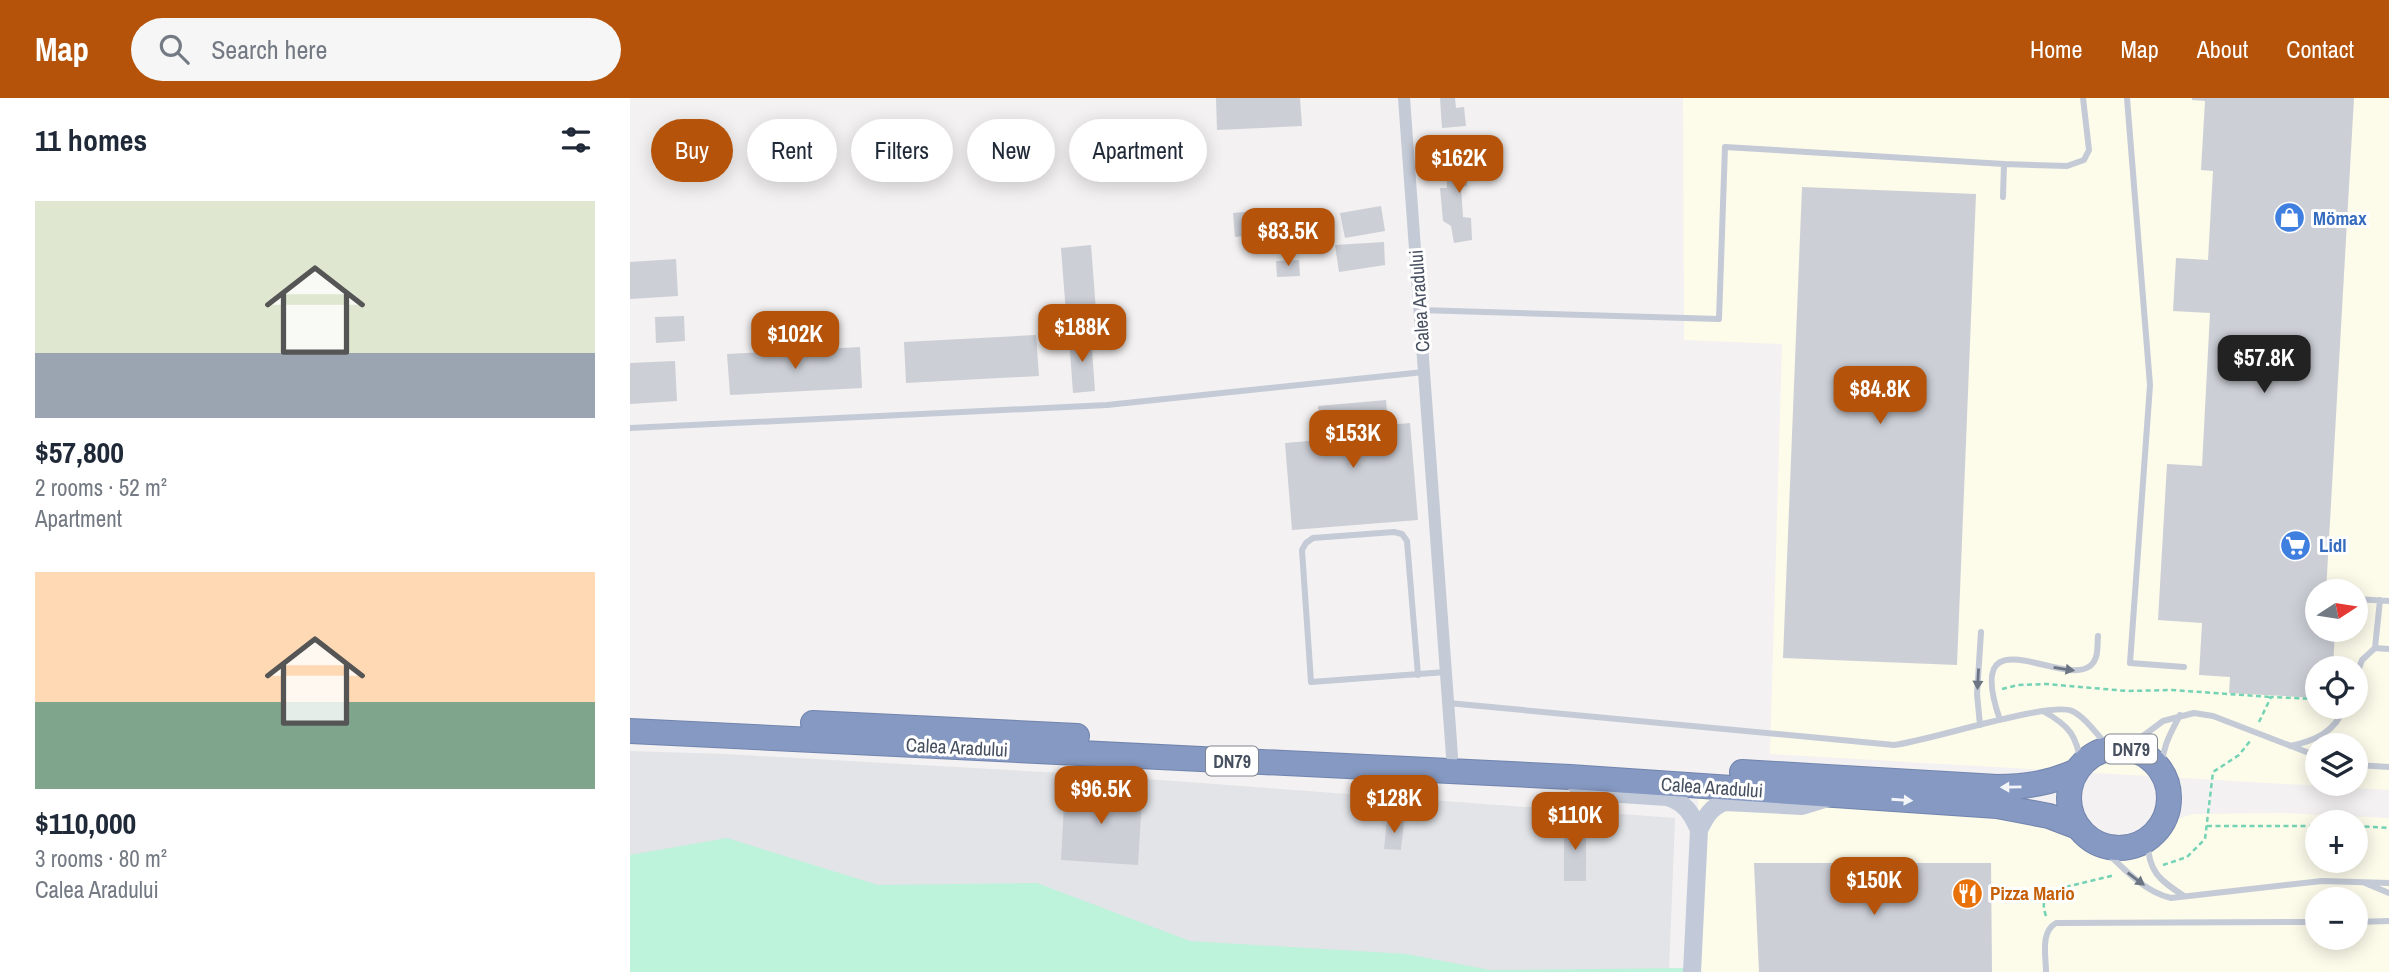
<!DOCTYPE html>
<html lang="en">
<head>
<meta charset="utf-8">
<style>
	body { margin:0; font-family:"Archivo Narrow",sans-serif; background:#f6f6f7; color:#1f2937; height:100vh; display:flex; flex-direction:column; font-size:26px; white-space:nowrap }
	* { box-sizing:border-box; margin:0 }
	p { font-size:23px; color:#747a83 }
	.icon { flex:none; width:38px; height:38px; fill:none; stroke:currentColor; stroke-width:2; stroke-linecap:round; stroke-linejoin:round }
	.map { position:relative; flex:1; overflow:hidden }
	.drawer { display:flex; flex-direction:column; background:#fff; width:630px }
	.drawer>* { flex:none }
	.top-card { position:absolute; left:21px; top:21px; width:665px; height:63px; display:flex; gap:14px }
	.needle { width:46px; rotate:78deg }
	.buttons { position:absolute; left:1675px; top:481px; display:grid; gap:14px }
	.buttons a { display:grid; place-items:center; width:63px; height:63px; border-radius:50%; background:#fff; box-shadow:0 4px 18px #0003; font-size:35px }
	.price { position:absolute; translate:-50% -60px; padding:0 16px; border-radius:14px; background:#b45309; color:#fff; font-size:23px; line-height:46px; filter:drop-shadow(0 2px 4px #0008) }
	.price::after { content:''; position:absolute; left:50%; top:42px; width:21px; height:16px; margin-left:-10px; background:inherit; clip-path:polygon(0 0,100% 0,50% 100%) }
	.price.active { background:#222; color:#fff }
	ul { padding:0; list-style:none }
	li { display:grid; align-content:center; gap:14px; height:371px; padding:0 35px }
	li span { display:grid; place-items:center; height:217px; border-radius:0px; color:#555 }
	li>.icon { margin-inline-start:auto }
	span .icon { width:126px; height:126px; fill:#fffc; stroke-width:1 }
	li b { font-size:30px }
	h2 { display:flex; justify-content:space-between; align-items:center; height:84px; padding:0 35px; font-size:30px }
	.chip { padding:0 24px; border-radius:32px; background:#fff; box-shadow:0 4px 18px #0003; font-size:24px; line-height:63px }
	.chip.active { background:#b45309; color:#fff }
	header { display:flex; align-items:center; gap:42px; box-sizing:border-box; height:98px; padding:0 35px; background:#b45309; color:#fff }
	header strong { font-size:33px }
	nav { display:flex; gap:38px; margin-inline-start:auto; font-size:24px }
	.search { width:490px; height:63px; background:#f6f6f7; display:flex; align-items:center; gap:18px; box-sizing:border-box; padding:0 24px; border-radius:38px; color:#747a83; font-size:26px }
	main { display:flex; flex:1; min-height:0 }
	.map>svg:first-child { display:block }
</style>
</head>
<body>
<header>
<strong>Map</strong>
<div class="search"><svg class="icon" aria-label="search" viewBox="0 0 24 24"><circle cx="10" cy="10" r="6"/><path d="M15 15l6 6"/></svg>Search here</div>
<nav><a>Home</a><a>Map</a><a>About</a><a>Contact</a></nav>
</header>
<main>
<section class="drawer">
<h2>11 homes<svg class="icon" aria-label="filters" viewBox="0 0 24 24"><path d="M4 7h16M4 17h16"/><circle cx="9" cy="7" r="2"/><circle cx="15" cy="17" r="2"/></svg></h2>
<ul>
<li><span style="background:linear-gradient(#dfe7d0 70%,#9aa5b1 0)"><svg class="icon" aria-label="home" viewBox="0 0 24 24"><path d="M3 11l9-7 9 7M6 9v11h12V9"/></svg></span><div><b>$57,800</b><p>2 rooms · 52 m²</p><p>Apartment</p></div></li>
<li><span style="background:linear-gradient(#ffd9b3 60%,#7fa58c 0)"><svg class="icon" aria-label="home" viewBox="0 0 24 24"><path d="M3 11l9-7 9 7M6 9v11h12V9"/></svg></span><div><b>$110,000</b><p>3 rooms · 80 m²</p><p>Calea Aradului</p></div></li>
</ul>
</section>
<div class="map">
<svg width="1759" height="874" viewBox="0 0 1759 874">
	<rect width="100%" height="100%" fill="#f3f1f1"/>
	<path fill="#fdfbea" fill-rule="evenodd" d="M1053,0H1759V692L1140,656L1152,246L1054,242ZM1687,494H1726V532H1687ZM1687,570H1726V609H1687ZM1687,648H1726V686H1687Z
		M1069,688L1448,729L1467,745L1490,750L1502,748L1517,742L1542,723L1562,716L1653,715L1759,720V874H1061ZM1687,724H1726V763H1687ZM1687,802H1726V840H1687Z"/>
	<path fill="#e2e4e8" d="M0,653L95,656L448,676L1045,720L1039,874H0Z"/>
	<path fill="#bdf2db" d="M97,740L248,787L407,785L560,843L776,856L860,872L1061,870V874H0V757Z"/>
	<path fill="#cccfd6" d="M586,0H670L672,28L587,32Z
		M810,0H825L826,10L834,9L836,28L812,30Z
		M1562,0H1724L1696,494H1687V532H1705L1703,570H1687V600L1599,595L1600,579L1569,577L1572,525L1528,522L1537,366L1572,368L1580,215L1543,213L1546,160L1578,162L1583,73L1571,72L1575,3L1562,2Z
		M853,56L854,75L838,76L837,88L831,89L833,119L841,120L842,142L824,145L821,128L813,123L810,90H817L816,64Z
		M1172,89L1346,96L1327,567L1153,560Z
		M751,108L755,133L715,140L710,115Z
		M633,112L635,136L605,139L603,115Z
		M754,144L755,167L709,174L705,147Z
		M461,147L467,226L437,229L431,150Z
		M46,161L48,198L0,201V164Z
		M669,162L670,178L647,179L646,163Z
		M54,218L55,243L26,245L25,219Z
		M406,237L409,278L276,285L274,244Z
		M461,238L465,293L443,295L439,239Z
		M230,249L232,290L100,297L97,256Z
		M45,263L47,303L0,306V265Z
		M756,302L758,327L780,325L788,422L662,432L655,345L690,342L688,308Z
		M435,687L491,690V699L512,700L508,767L431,762Z
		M757,722L774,723L771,752L754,751Z
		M934,725H956V783H934Z
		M1124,765H1361L1362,874H1129Z"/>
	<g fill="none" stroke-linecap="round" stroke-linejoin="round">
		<defs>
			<path id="highway" d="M183,625L447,638
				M0,633L940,679L1367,708L1419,718L1448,729
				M1439 700a50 50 0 1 1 100 0a50 50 0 1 1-100 0Z
				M1112,674L1367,689C1397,689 1420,685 1447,673"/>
		</defs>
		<use href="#highway" stroke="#7184ae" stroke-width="26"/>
		<path stroke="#73d3b4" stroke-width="2.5" stroke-dasharray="5 3.5" stroke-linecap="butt" d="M1372,591L1388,587L1417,586L1497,593L1542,592L1641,599
			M1629,624L1641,599L1687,601
			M1577,728H1687
			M1726,728L1759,730
			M1533,767L1557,759L1575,741L1583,674L1609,657L1620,643
			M1416,818C1412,806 1413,800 1423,792L1485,777"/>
		<path stroke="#c4cad6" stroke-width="6" d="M1497,0L1520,287L1500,565L1554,569
			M1373,99L1374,66L1437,68L1454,62L1459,52L1453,0
			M790,212L1089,221L1095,49L1374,66
			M0,330L477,307L794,274
			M1726,501L1759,503
			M1745,550L1750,502
			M788,577L777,443L772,436L764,434L683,440L676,445L672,452L681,584L816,574
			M1726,579L1732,562L1745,550L1759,551
			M818,605L1264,647C1298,643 1420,603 1442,613C1457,620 1468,639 1480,650
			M1413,613C1440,628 1447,638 1451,667
			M1370,622C1332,512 1432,590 1460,568C1469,561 1467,549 1468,538
			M1350,627L1347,596L1351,534
			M1660,648C1684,643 1706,634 1714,609
			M1497,650L1533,623L1564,615L1583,618L1687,658
			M1726,667L1759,669
			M1532,674C1531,651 1540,636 1550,617
			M1517,742C1519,774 1528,781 1554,798
			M1467,745C1489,765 1511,793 1541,800L1692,783L1759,785
			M1735,785L1759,795
			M1726,824L1759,823
			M1416,874C1416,858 1410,834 1426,825L1687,824"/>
		<path stroke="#c4cad6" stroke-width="12" d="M774,0L822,658"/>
		<path stroke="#c2cada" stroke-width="18" d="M940,679L948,689L960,694L1037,699C1055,704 1062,716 1069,732
			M1062,874L1069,732C1075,720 1081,708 1095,704L1172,708L1195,701"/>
		<use href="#highway" stroke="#8699c2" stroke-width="24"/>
	</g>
	<defs><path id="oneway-solid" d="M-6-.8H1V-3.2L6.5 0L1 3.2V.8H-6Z" transform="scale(1.75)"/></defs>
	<g fill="#6c7583">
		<use href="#oneway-solid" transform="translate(1434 571) rotate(9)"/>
		<use href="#oneway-solid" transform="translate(1348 581) rotate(93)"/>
		<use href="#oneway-solid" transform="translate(1506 781) rotate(37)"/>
	</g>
	<g fill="#f3f5f9">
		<use href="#oneway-solid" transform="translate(1381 689) rotate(179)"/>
		<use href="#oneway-solid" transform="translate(1272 702) rotate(4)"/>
	</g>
	<defs>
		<symbol id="shop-disc" viewBox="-11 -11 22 22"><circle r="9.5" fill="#3f7fe0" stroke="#fff"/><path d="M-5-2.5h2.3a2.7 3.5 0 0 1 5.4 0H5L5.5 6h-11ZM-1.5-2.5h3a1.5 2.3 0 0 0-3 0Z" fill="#fff"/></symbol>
		<symbol id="supermarket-disc" viewBox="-11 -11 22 22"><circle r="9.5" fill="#3f7fe0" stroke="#fff"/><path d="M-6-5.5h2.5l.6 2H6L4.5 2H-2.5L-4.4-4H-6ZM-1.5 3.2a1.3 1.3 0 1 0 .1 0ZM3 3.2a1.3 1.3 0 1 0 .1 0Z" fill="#fff"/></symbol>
		<symbol id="restaurant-disc" viewBox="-11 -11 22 22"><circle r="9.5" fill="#e8710a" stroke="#fff"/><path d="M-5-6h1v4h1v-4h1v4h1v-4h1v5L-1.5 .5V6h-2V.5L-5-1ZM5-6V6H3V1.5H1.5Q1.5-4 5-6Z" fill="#fff"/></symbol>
	</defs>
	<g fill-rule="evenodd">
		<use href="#shop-disc" x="1642" y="102" width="35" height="35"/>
		<use href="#supermarket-disc" x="1648" y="430" width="35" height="35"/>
		<use href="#restaurant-disc" x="1320" y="778" width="35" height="35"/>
	</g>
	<g text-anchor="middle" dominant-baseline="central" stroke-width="6" stroke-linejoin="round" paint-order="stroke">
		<g fill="#fff" stroke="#7e8490" stroke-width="2">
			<rect x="1475" y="636.5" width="52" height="29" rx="5"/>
			<rect x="576" y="648.5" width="52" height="29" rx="5"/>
		</g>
		<g font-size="18" font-weight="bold" fill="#475060">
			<text x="1501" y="651">DN79</text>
			<text x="602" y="663">DN79</text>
		</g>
		<g font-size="19" font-weight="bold" fill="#366cbe" stroke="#fff" text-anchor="start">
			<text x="1683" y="120">Mömax</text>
			<text x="1689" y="447">Lidl</text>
		</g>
		<g font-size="19" fill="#475060" stroke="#fff">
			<text transform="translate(789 203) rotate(-94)">Calea Aradului</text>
			<text transform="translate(327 649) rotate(3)">Calea Aradului</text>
			<text transform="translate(1082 689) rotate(4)">Calea Aradului</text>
		</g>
		<g font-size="19" font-weight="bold" fill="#c56008" stroke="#fff" text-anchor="start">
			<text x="1360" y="795">Pizza Mario</text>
		</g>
	</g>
</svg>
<div class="buttons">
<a><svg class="needle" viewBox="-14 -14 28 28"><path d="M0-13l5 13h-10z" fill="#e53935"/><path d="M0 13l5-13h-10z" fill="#747a83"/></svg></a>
<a><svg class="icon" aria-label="locate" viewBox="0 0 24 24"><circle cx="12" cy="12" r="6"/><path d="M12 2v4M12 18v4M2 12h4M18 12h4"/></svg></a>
<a><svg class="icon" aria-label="layers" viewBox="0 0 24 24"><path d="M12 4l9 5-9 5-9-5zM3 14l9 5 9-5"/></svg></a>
<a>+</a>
<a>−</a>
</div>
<b class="price" style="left:829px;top:97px">$162K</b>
<b class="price" style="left:658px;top:170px">$83.5K</b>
<b class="price" style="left:452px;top:266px">$188K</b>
<b class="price" style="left:165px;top:273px">$102K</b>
<b class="price active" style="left:1634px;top:297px">$57.8K</b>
<b class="price" style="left:1250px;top:328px">$84.8K</b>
<b class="price" style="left:723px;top:372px">$153K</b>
<b class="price" style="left:471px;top:728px">$96.5K</b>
<b class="price" style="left:764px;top:737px">$128K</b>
<b class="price" style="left:945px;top:754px">$110K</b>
<b class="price" style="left:1244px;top:819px">$150K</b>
<div class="top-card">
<a class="chip active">Buy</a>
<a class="chip">Rent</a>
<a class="chip">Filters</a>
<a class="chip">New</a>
<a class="chip">Apartment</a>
</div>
</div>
</main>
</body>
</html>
